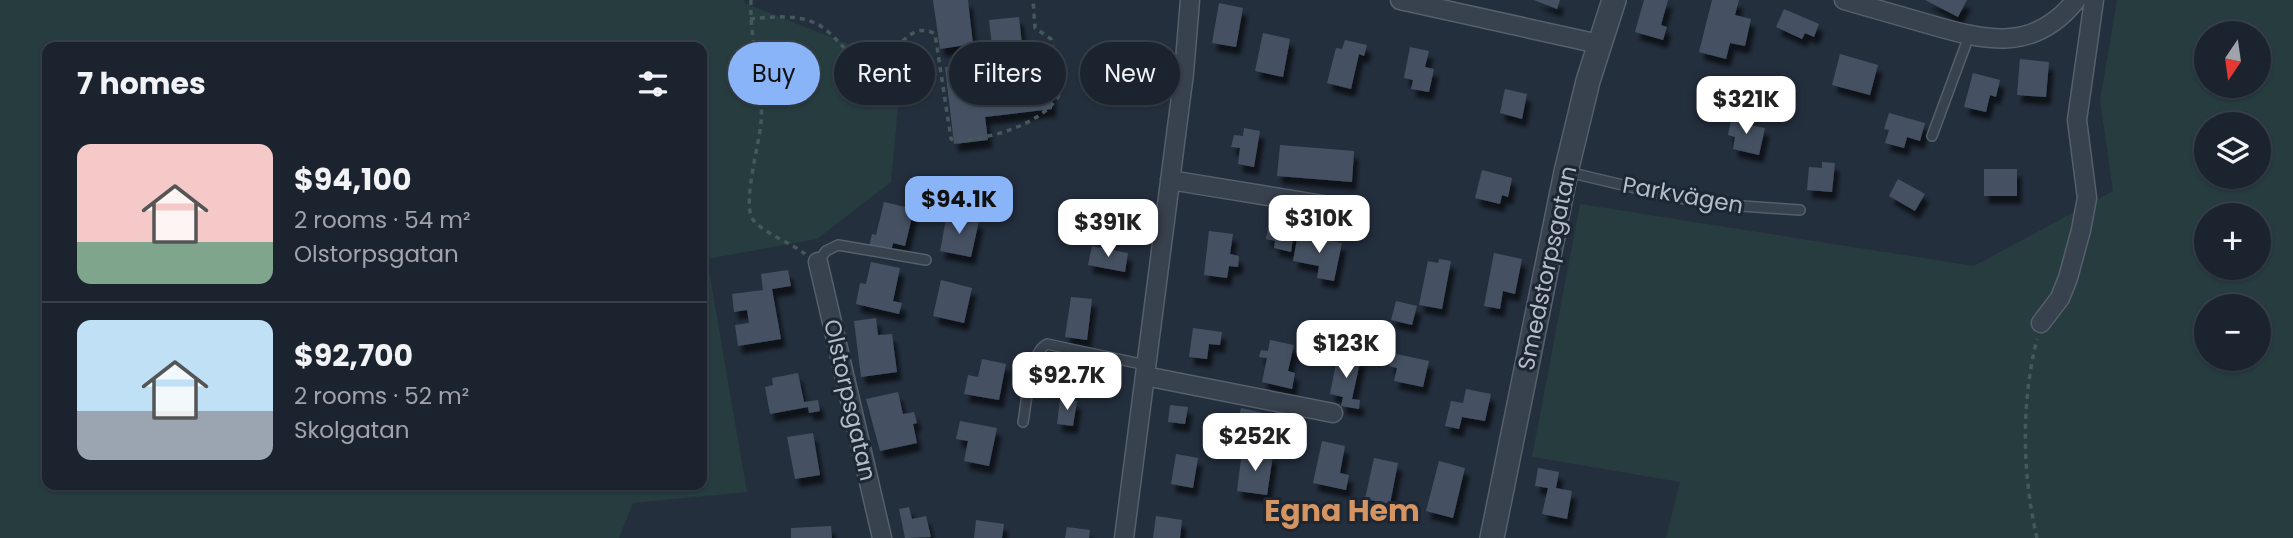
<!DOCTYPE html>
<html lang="en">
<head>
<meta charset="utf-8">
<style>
	body { margin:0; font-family:Poppins,sans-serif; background:#242b36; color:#f1f3f6; height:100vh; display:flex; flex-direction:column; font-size:26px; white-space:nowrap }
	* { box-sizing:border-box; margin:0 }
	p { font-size:23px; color:#a0a4aa }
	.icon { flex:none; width:38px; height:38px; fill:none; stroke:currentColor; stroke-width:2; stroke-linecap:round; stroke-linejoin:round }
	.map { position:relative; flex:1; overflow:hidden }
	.sheet { position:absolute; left:42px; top:42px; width:665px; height:448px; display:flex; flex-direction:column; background:#1b232e; border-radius:14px; box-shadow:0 2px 5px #0004,0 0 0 2px #39404a }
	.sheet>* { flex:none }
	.top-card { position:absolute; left:728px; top:42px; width:665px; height:63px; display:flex; gap:14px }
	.needle { width:46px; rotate:193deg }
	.buttons { position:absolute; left:2194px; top:21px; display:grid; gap:14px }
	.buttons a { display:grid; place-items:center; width:77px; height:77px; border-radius:50%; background:#1b232e; box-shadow:0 2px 5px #0004,0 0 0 2px #39404a; font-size:35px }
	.price { position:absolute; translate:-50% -60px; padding:0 16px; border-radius:14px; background:#fff; color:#222; font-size:23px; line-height:46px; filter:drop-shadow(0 2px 4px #0008) }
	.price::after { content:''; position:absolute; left:50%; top:42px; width:21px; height:16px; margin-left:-10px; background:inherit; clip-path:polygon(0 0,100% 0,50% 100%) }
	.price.active { background:#8ab4f8; color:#111 }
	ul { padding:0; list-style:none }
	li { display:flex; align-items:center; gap:21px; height:175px; padding:0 35px }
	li+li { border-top:2px solid #39404a }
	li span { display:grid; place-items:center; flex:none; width:196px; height:140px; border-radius:14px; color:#555 }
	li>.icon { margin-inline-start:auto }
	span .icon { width:84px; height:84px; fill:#fffc; stroke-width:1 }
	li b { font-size:30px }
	h2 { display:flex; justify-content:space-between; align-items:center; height:84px; padding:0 35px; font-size:30px }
	.chip { padding:0 24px; border-radius:32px; background:#1b232e; box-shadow:0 2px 5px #0004,0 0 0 2px #39404a; font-size:24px; line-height:63px }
	.chip.active { background:#8ab4f8; color:#111 }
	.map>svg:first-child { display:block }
</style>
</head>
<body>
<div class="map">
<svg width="2293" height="538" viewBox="0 0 2293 538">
	<defs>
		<filter id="shadow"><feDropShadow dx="4.5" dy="8" stdDeviation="2" flood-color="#0009"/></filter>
	</defs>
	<rect width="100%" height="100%" fill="#242f3e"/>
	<path fill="#263c3f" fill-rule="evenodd" d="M0,0H744V3L902,65L891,182L817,239L707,259L747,492L633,503L619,538H0ZM47,47H702V485H47Z
		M2117,0H2293V538H1666L1680,482L1532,457L1580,204L1974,266L2113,191L2100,100ZM2207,33H2259V86H2207ZM2207,124H2259V177H2207ZM2207,215H2259V268H2207ZM2207,306H2259V359H2207Z"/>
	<path fill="#455162" filter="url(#shadow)" d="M933,0H968L973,44L940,49Z
		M1534,0H1560L1557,9Z
		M1644,0H1668L1661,25L1667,27L1663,40L1635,32Z
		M1712,0H1739L1735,15L1751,19L1745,46L1730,43L1726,59L1699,52Z
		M1925,0H1967L1958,17Z
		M1219,3L1243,8L1236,47L1212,43Z
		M1784,9L1819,24L1814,37L1805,33L1802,39L1776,27Z
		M1019,17L1024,62L1049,59L1052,109L985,117L988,140L954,144L945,67L977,64L979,81L996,79L989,20Z
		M1263,33L1290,39L1283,77L1255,71Z
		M1345,40L1367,45L1364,56L1359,54L1351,89L1327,83L1336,48L1342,49Z
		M1410,47L1429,51L1425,67L1434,69L1429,92L1411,89L1413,80L1404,78Z
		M1840,54L1878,65L1870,95L1832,85Z
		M2020,59L2049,62L2046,97L2017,95Z
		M1973,73L2000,80L1996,97L1990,95L1986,112L1964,107Z
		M1505,89L1527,94L1522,119L1500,113Z
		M1889,113L1925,123L1920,141L1907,137L1904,148L1885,143L1889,130L1884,129Z
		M1732,116L1751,120L1750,125L1765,128L1759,155L1733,149L1735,137L1728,135Z
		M1244,128L1260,131L1254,167L1238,164L1240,148L1231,147L1234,135L1243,136Z
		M1280,145L1354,151L1352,182L1277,176Z
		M1822,162L1835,163L1832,192L1807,190L1809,167L1822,168Z
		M1984,169H2017V196H1984Z
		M1482,170L1512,178L1508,197L1502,195L1500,204L1475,198Z
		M1898,179L1925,194L1915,211L1889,196Z
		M884,202L914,209L905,246L893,243L891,252L869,247L872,234L876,235Z
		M947,214L979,221L971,257L940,251Z
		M1269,222L1295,226L1291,252L1274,248L1275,241L1266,239Z
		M1209,231L1233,234L1230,254L1239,256L1238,267L1229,266L1227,278L1204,275Z
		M1298,234L1342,243L1334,281L1317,278L1319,266L1293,261Z
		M1092,246L1128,253L1125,272L1088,265Z
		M1494,253L1522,259L1515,294L1503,291L1500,309L1484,306Z
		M1439,259L1451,261L1442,309L1419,305L1428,261L1438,263Z
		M871,262L900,268L893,301L902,303L899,314L856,304L860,283L866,284Z
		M788,270L791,286L772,289L781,339L738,346L735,325L749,323L747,310L734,312L732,294L763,290L761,274Z
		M941,280L972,288L964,323L933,316Z
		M1071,297L1092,299L1087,340L1065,337Z
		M1396,301L1417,306L1412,325L1391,320Z
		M876,318L878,335L892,334L897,372L861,377L854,321Z
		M1193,328L1222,332L1220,345L1209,344L1207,359L1189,357Z
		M1270,340L1294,345L1288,371L1295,373L1292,389L1262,382L1267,358L1259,357L1261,350L1268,351Z
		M1338,353L1361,358L1352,399L1360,400L1359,409L1341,406L1343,397L1330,394Z
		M1392,353L1429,361L1423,387L1394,381L1397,368L1389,366Z
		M982,359L1006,364L999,400L964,394L968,375L978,377Z
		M798,373L804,402L818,400L820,411L809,413L808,407L770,414L765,387L773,385L772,378Z
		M1466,389L1491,394L1485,421L1462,417L1459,429L1445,426L1451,401L1463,403Z
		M898,392L903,414L914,412L917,423L913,424L917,443L880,451L866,399Z
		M1060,399L1077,401L1073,426L1057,424Z
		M1170,405L1188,407L1185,424L1168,422Z
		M1241,408L1268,414L1263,432L1237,426Z
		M1271,414L1290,418L1286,442L1266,438Z
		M960,421L997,428L989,466L964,461L968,441L956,439Z
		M813,433L820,475L795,479L787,437Z
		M1322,441L1345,446L1340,473L1349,475L1346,490L1313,483Z
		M1242,451L1273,455L1267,495L1237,491Z
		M1176,454L1198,458L1193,488L1171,484Z
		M1374,458L1398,463L1390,504L1365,499Z
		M1439,461L1465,468L1453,518L1426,511Z
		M1538,468L1559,472L1556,488L1572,491L1567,519L1542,514L1548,488L1535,486Z
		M909,507L912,519L926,516L931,537L905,538L899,509Z
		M1156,516L1182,520L1180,538H1153Z
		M976,520L1004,524L1002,538H974Z
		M831,526L832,538H791V528Z
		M1067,527L1090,530L1089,538H1065Z"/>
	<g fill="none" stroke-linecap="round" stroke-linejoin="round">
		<defs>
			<path id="service" d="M1932,136L1969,36
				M1568,172L1673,197L1727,205L1800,210
				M818,262L826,251L838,245L926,260
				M1023,422C1027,402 1029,353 1047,344L1146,365"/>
			<path id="minor" d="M1400,0L1599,44
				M1844,0C1872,8 1900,16 1928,24C1986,41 2034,53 2076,0
				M1170,180L1323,205
				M818,262L882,538
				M2041,323L2060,298L2068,278L2081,230L2087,198L2077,120L2094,0
				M1145,376L1333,413
				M1124,538L1184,73L1190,0"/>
			<path id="tertiary" d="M1492,538L1566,172L1588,81L1614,0"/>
		</defs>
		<use href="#service" stroke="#565f6c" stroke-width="12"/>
		<use href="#minor" stroke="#565f6c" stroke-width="21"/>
		<use href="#tertiary" stroke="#565f6c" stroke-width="26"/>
		<path stroke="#44595c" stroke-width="3.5" stroke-dasharray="5 5" stroke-linecap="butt" d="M751,0C749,41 764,81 761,123C759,145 743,200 752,218C760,232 792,243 805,254
			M750,19C771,17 795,14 815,23C838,33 852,69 882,66C895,50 913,20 935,34L951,139L955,141C988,139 1041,126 1059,95L1051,39L1035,28L1033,0
			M2037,538C2022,474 2021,402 2037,339"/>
		<use href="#service" stroke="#38414e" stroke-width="9"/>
		<use href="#minor" stroke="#38414e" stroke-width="18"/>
		<use href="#tertiary" stroke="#38414e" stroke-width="23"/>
	</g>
	<g text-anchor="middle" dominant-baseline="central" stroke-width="6" stroke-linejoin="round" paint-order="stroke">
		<g font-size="23" fill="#b4bcc9" stroke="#1d2633">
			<text transform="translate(1683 195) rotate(10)">Parkvägen</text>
			<text transform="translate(1547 268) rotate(-78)">Smedstorpsgatan</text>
			<text transform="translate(850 400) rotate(77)">Olstorpsgatan</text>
		</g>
		<g font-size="30" font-weight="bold" fill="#d59563" stroke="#1d2633">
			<text x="1342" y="510">Egna Hem</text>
		</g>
	</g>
</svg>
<div class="buttons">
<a><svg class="needle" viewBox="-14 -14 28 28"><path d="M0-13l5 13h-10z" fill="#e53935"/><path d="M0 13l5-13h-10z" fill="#a0a4aa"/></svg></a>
<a><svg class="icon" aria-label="layers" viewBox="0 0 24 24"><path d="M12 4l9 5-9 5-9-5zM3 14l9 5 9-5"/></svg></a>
<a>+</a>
<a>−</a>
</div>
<b class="price" style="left:1746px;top:136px">$321K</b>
<b class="price active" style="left:959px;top:236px">$94.1K</b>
<b class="price" style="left:1319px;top:255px">$310K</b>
<b class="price" style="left:1108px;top:259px">$391K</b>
<b class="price" style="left:1346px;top:380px">$123K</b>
<b class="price" style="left:1067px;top:412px">$92.7K</b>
<b class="price" style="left:1255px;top:473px">$252K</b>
<div class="top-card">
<a class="chip active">Buy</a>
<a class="chip">Rent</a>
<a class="chip">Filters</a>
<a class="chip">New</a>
</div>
<section class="sheet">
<h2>7 homes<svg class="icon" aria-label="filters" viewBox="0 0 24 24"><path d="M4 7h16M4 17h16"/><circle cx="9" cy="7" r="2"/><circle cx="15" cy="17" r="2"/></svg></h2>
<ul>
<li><span style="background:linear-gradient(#f6c9c9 70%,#7fa58c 0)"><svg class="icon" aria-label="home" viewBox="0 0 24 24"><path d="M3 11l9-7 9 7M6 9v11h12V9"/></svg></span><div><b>$94,100</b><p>2 rooms · 54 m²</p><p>Olstorpsgatan</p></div></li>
<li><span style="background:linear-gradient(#bfe0f5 65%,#9aa5b1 0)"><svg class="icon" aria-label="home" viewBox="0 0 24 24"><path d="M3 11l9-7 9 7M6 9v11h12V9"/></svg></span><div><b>$92,700</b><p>2 rooms · 52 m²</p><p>Skolgatan</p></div></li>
</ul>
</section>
</div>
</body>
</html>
